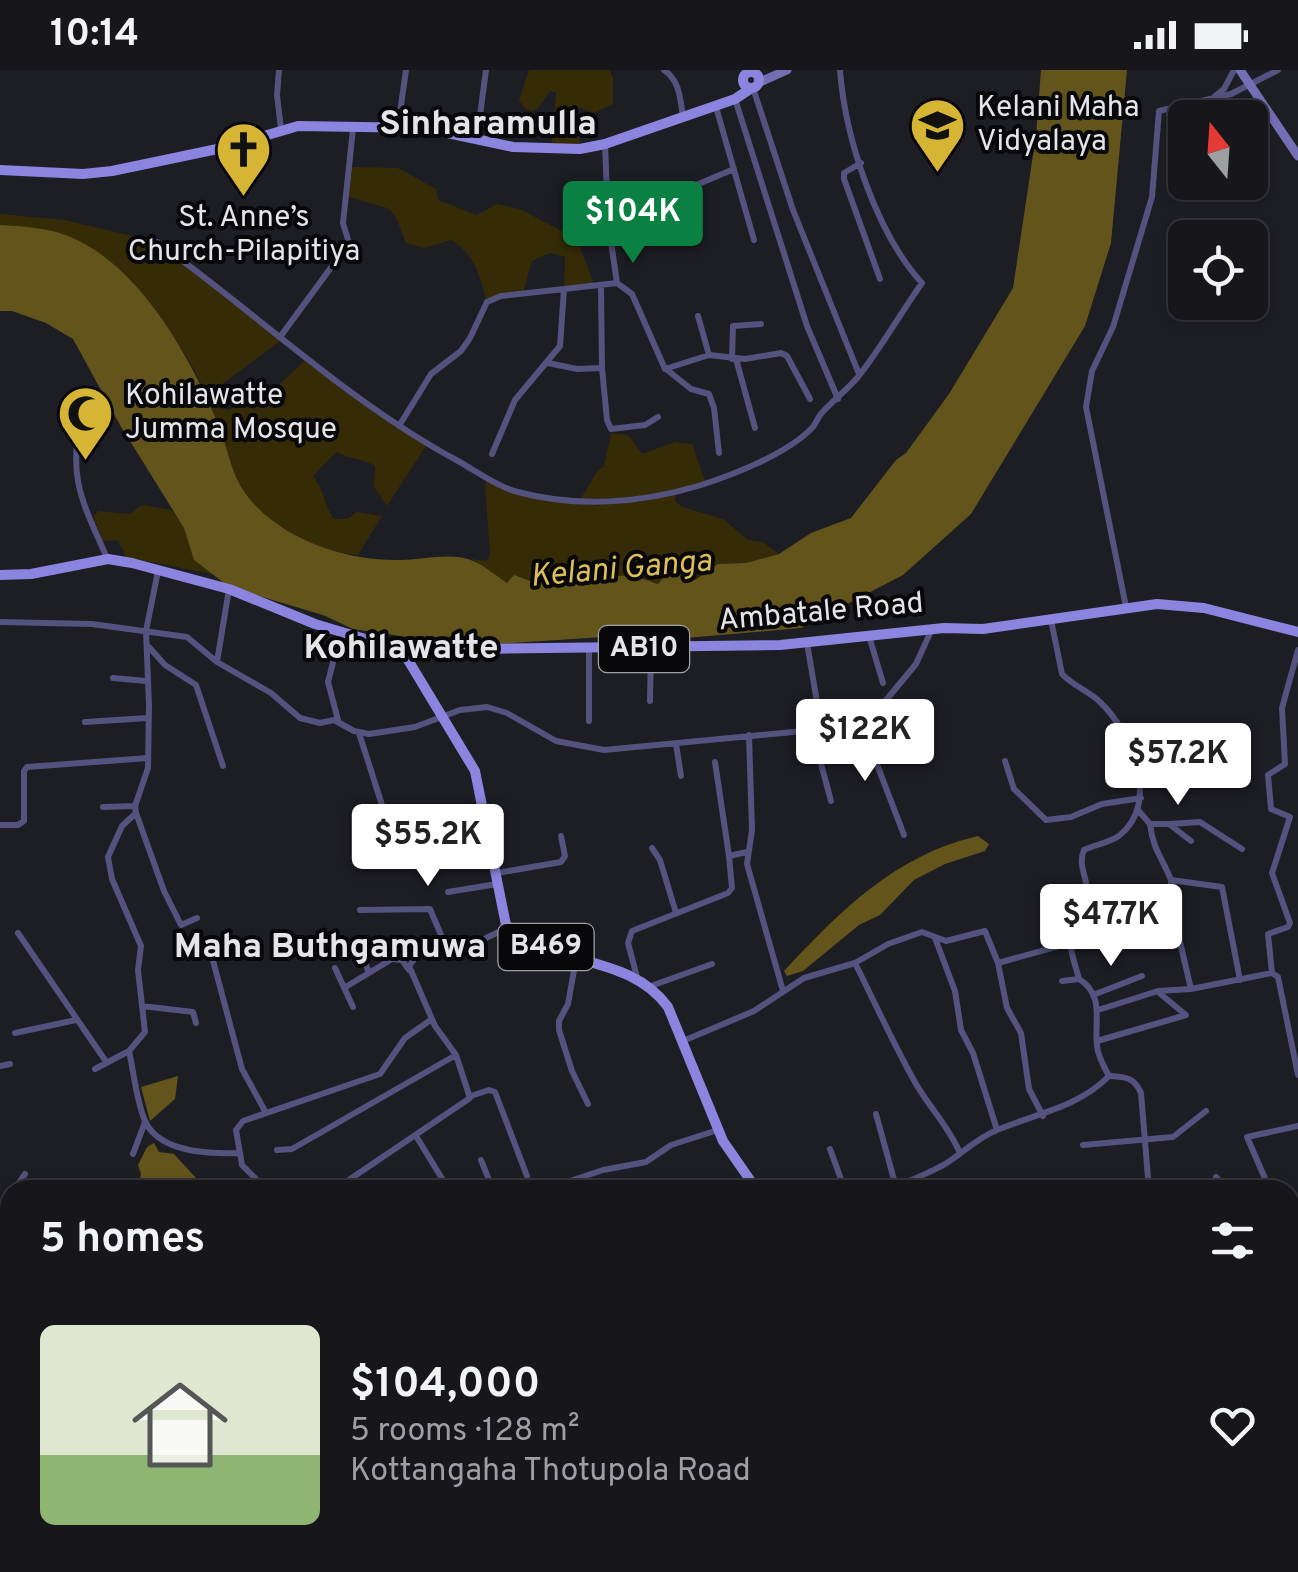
<!DOCTYPE html>
<html lang="en">
<head>
<meta charset="utf-8">
<style>
	body { margin:0; font-family:Overpass,sans-serif; background:#232328; color:#f1f3f6; height:100vh; display:flex; flex-direction:column; font-size:38px; white-space:nowrap }
	* { box-sizing:border-box; margin:0 }
	p { font-size:32px; color:#9e9fa3 }
	.icon { flex:none; width:55px; height:55px; fill:none; stroke:currentColor; stroke-width:2; stroke-linecap:round; stroke-linejoin:round }
	.map { position:relative; flex:1; overflow:hidden }
	.side { position:absolute; left:0px; top:1110px; width:1300px; height:392px; display:flex; flex-direction:column; background:#16161b; border-radius:30px 30px 0 0; box-shadow:0 2px 8px #0004,0 0 0 2px #35353a }
	.side>* { flex:none }
	.needle { width:65px; rotate:343deg }
	.fabs { position:absolute; left:1168px; top:30px; display:grid; gap:20px }
	.fabs a { display:grid; place-items:center; width:100px; height:100px; border-radius:15px; background:#16161b; box-shadow:0 2px 8px #0004,0 0 0 2px #35353a; font-size:50px }
	.price { position:absolute; translate:-50% -85px; padding:0 22px; border-radius:10px; background:#fff; color:#222; font-size:32px; line-height:65px; filter:drop-shadow(0 2px 5px #0008) }
	.price::after { content:''; position:absolute; left:50%; top:60px; width:30px; height:22px; margin-left:-15px; background:inherit; clip-path:polygon(0 0,100% 0,50% 100%) }
	.price.on { background:#0b8043; color:#fff }
	ul { padding:0; list-style:none }
	li { display:flex; align-items:center; gap:30px; height:250px; padding:0 40px }
	li span { display:grid; place-items:center; flex:none; width:280px; height:200px; border-radius:15px; color:#555 }
	li>.icon { margin-inline-start:auto }
	span .icon { width:120px; height:120px; fill:#fffc; stroke-width:1 }
	li b { font-size:42px }
	h2 { display:flex; justify-content:space-between; align-items:center; height:120px; padding:0 40px; font-size:42px }
	.status { display:flex; justify-content:space-between; align-items:center; height:70px; padding:0 50px; background:#16161b; direction:ltr }
	.status svg { height:28px; fill:currentColor }
	.map>svg:first-child { display:block }
</style>
</head>
<body>
<div class="status"><b>10:14</b><svg viewBox="0 0 49 12"><path d="M0 12V9h3v3zM5 12V6h3v6zM10 12V3h3v9zM15 12V0h3v12zM26 1h20v11H26zM47 4h2v5h-2z"/></svg></div>
<div class="map">
<svg width="1298" height="1502" viewBox="0 0 1298 1502">
	<rect width="100%" height="100%" fill="#1d1d24"/>
	<path fill="#352c07" d="M529,0H609L613,7V34L594,43L581,38L578,41L580,79L551,80L556,23L550,21L538,38L532,41L525,39L519,30Z
		M351,97L398,98L436,119L438,130L477,145L497,134L520,139L577,169L595,217L564,219L565,187L550,183L532,191L523,223L487,232C479,205 476,185 451,170L424,178L406,173L395,145L387,138L346,126Z
		M0,144L65,150L157,172L283,269L218,317L202,316C194,296 181,279 170,262C126,196 82,158 0,155Z
		M306,289L427,374L387,436L374,417L375,396C362,388 352,390 336,382L313,406C325,421 323,434 334,449H347L357,442L382,446L358,485C309,482 245,444 229,395C222,374 220,355 208,336L229,340L241,332L254,339Z
		M611,363L628,365L642,384L675,372L692,374L706,414L675,423V431L682,437L723,449L748,470L763,472L779,484L746,493L718,494L695,510L659,514L635,505L588,514L542,504L533,512L507,513L471,489L487,491L490,484L485,417L488,407L516,422L580,430L598,400L604,397Z
		M142,435L172,440C190,462 192,484 212,504L126,487L118,470L103,471L93,446L99,441L130,444Z"/>
	<path fill="#63541b" d="M1041,0H1127L1111,173L1085,256L971,444L903,505L801,558L663,570L603,567L467,576L353,559L323,545L252,524L224,513L194,490L184,458L120,355L73,269L46,253L12,241H0V155C21,156 49,158 68,166C140,194 193,291 220,359C231,388 231,409 254,434C289,472 349,491 400,490C422,490 446,483 468,489C482,493 496,506 507,513L514,505L533,512L541,504L588,514L589,508L600,512C621,501 638,506 658,514L670,501L695,510L718,494L746,493L779,484L811,463L851,448L896,390L906,383L949,324L1013,218L1036,65Z
		M978,766L989,774L985,781L945,794L914,810L880,845L859,855L803,901L787,906L784,901C840,841 895,785 978,766Z
		M178,1006L175,1029L150,1051L141,1017Z
		M154,1073L159,1082L174,1084L207,1120H72L94,1109L105,1117L137,1120L141,1104L138,1095L147,1077Z"/>
	<g fill="none" stroke-linecap="round" stroke-linejoin="round">
		<path stroke="#54527e" stroke-width="6" d="M279,0L277,25L281,59
			M664,0C680,11 680,28 683,47
			M753,18L793,140L859,304
			M1215,26L1224,19L1234,0
			M735,29L807,256L838,329
			M716,37L754,170
			M398,57L406,0
			M477,68L486,0
			M605,74L608,151L617,213L632,224L665,299L709,285L745,289L781,283L787,286L810,329
			M861,93L844,103V109L880,209
			M635,142L681,143L689,118L734,99
			M157,172C258,244 348,332 458,391C476,401 498,417 518,422C577,438 641,433 698,416C733,405 787,384 812,358C815,355 818,348 820,345C832,331 846,321 858,307C881,278 900,244 922,213C876,163 845,67 840,0
			M601,217L602,298
			M698,246L709,285
			M280,267L349,173L343,153L353,59
			M732,289L733,256L761,254
			M736,289L755,358
			M548,293L577,299L602,298L607,350L611,359L645,355L658,347
			M666,299L691,319L709,324L714,338L719,383
			M82,344C67,407 82,431 107,488
			M399,356L431,304L461,281L470,268L487,232L501,226L564,219
			M492,384L515,330L560,276L564,219L617,213
			M158,501L146,561L149,635L148,698L135,736L136,743L122,756L108,787L112,809L141,876L138,900L145,962L129,981C134,1003 136,1030 145,1051C159,1082 209,1084 238,1083
			M1126,537L1086,337L1092,301L1113,257L1152,127L1159,41L1231,24L1278,0
			M1051,550L1062,604C1073,616 1089,621 1100,632C1131,661 1161,732 1120,765C1112,772 1094,775 1084,780C1077,796 1089,810 1087,826C1085,839 1080,844 1074,855C1065,871 1075,893 1079,909
			M0,552L92,554L187,567L217,592L271,623L300,648L320,653L334,650L354,661L369,664L415,657L460,640L487,637L507,643L556,671L604,680L824,659L860,650L887,629L916,594L931,561
			M869,566L883,613
			M807,573L817,632
			M148,576L165,595L196,615L223,696
			M217,592L229,519
			M113,608L146,611
			M650,631L651,579
			M338,650L328,612L341,561
			M860,650L904,765
			M589,651V577
			M85,652L148,648
			M812,660L831,731
			M359,663L382,735
			M749,665L752,760L747,794L783,921
			M676,674L681,706
			M1005,691L1014,719L1046,750L1071,747L1102,734L1141,728
			M715,692L729,786
			M103,737L135,736
			M1138,740L1150,754H1169L1191,771
			M136,743L164,821L181,855L197,848
			M1150,754C1153,780 1162,787 1171,810
			M1169,754L1200,752L1242,779
			M0,755H18L24,751V701L27,697L148,688
			M652,778L660,790L676,843
			M497,803L561,792L565,786L561,766
			M448,822L497,814
			M360,840L430,839L447,879
			M18,863L107,993
			M935,868L955,921L961,960L973,983L997,1060
			M363,884L368,901
			M212,887L242,999L265,1041
			M576,889L568,934L559,951V960L572,1001L588,1034
			M855,893C875,933 894,975 916,1014C930,1038 948,1056 959,1081
			M998,893L1070,873
			M335,898L353,937
			M1272,903L1268,864L1288,857L1290,853L1272,803L1290,747L1271,739L1268,705L1285,694L1282,638L1298,580
			M637,907L628,873L632,861L728,823L732,818L729,786L747,782
			M1062,911L1079,909C1105,925 1094,952 1097,976C1098,987 1104,997 1109,1006
			M651,916L712,894
			M344,918L392,889L402,890L409,900
			M1191,919L1173,842L1171,810L1222,817L1240,910
			M1093,925L1142,906
			M142,936L193,942L196,953
			M1098,940L1158,921L1191,919L1272,903L1278,907L1298,1005
			M15,963L76,950
			M683,971L754,941L804,908L855,893L888,874L922,862L946,871L985,861L998,893L1007,938L1021,963L1029,1019L1043,1046
			M1097,971L1186,945L1158,922
			M0,996L10,994
			M95,999L129,981
			M471,1026L489,1020L495,1022L527,1106
			M876,1044L896,1117
			M416,1066L449,1120
			M1083,1075L1173,1067L1206,1041
			M830,1079L845,1120
			M277,1080L292,1079L456,985
			M133,1084L145,1052
			M481,1090L493,1120
			M1216,1107L1227,1120
			M14,1120L25,1104
			M267,1120L242,1095L236,1060L243,1051L380,1004L405,968L432,949
			M334,1120L470,1028L456,985L435,956L409,896L416,887L484,869L507,858
			M543,1120L603,1100L646,1092L671,1075L718,1060
			M888,1120C906,1112 928,1104 945,1094C963,1083 977,1068 997,1060C1035,1044 1079,1037 1109,1006C1125,1007 1134,1007 1141,1023L1149,1120
			M1270,1120L1247,1067L1298,1056
			M1290,1136H1298
			M0,1141L10,1126
			M1290,1224L1298,1223
			M0,1270L10,1278
			M1290,1291L1298,1290
			M1290,1307L1293,1306
			M0,1336L10,1342
			M1290,1418L1298,1416
			M0,1482V1499
			M368,1492L373,1502
			M453,1492L458,1502
			M631,1492L640,1502
			M885,1492L890,1502
			M1249,1492L1251,1502
			M335,1502L354,1492
			M490,1502V1492
			M643,1502L654,1492
			M1122,1502L1123,1492"/>
		<path stroke="#746fb5" stroke-width="9" d="M1240,0L1298,86
			M760,12L787,0"/>
		<path stroke="#8c85e0" stroke-width="10" d="M743 10a8 8 0 1 1 16 0a8 8 0 1 1-16 0Z
			M0,100L83,104L112,101L227,77L298,56L424,58L513,77L580,79L605,74L735,29L750,19
			M0,505L31,504L108,489L132,493L229,519L315,554L402,580L780,575L944,558L983,559L1157,534L1204,538L1298,562
			M402,580L475,701L506,855C553,898 629,883 668,937L723,1071L757,1120
			M981,1492L983,1502"/>
	</g>
	<defs>
		<symbol id="school-pin" viewBox="-11 -11 22 30"><path d="M0 17L-7.5 6A9.5 9.5 0 1 1 7.5 6Z" fill="#d6b534" stroke="#08070a"/><path d="M0-5L7-2L0 1L-7-2ZM-4 1L0 2.5L4 1V4Q0 6-4 4Z" fill="#111"/></symbol>
		<symbol id="church-pin" viewBox="-11 -11 22 30"><path d="M0 17L-7.5 6A9.5 9.5 0 1 1 7.5 6Z" fill="#d6b534" stroke="#08070a"/><path d="M-1.2-6h2.4v3.5h3.3v2.4h-3.3V6h-2.4V-.1h-3.3v-2.4h3.3Z" fill="#111"/></symbol>
		<symbol id="mosque-pin" viewBox="-11 -11 22 30"><path d="M0 17L-7.5 6A9.5 9.5 0 1 1 7.5 6Z" fill="#d6b534" stroke="#08070a"/><path d="M3.5-4.9A6 6 0 1 0 3.5 4.9A5 5 0 1 1 3.5-4.9Z" fill="#111"/></symbol>
	</defs>
	<g fill-rule="evenodd">
		<use href="#school-pin" x="906" y="24" width="63" height="86"/>
		<use href="#church-pin" x="212" y="48" width="63" height="86"/>
		<use href="#mosque-pin" x="54" y="312" width="63" height="86"/>
	</g>
	<g text-anchor="middle" dominant-baseline="central" stroke-width="8" stroke-linejoin="round" paint-order="stroke">
		<g fill="#08070a" stroke="#a2a2a6" stroke-width="2.5">
			<rect x="599" y="556" width="90" height="46" rx="8"/>
			<rect x="498.5" y="854" width="95" height="46" rx="8"/>
		</g>
		<g font-size="28" font-weight="bold" fill="#e4e4e9">
			<text x="644" y="579">AB10</text>
			<text x="546" y="877">B469</text>
		</g>
		<g font-size="30" fill="#e4e4e9" stroke="#08070a" text-anchor="start">
			<text x="977" y="38">Kelani Maha<tspan x="977" dy="34">Vidyalaya</tspan></text>
			<text x="244" y="148" text-anchor="middle">St. Anne’s<tspan x="244" dy="34">Church-Pilapitiya</tspan></text>
			<text x="125" y="326">Kohilawatte<tspan x="125" dy="34">Jumma Mosque</tspan></text>
		</g>
		<g font-size="30" fill="#e4e4e9" stroke="#08070a">
			<text transform="translate(821 543) rotate(-5)">Ambatale Road</text>
		</g>
		<g font-size="32" font-style="italic" fill="#dcbf58" stroke="#08070a">
			<text transform="translate(621 500) rotate(-5)">Kelani Ganga</text>
		</g>
		<g font-size="35" font-weight="bold" fill="#e4e4e9" stroke="#08070a">
			<text x="488" y="55">Sinharamulla</text>
			<text x="401" y="579">Kohilawatte</text>
			<text x="330" y="878">Maha Buthgamuwa</text>
		</g>
	</g>
</svg>
<div class="fabs">
<a><svg class="needle" viewBox="-14 -14 28 28"><path d="M0-13l5 13h-10z" fill="#e53935"/><path d="M0 13l5-13h-10z" fill="#9e9fa3"/></svg></a>
<a><svg class="icon" aria-label="locate" viewBox="0 0 24 24"><circle cx="12" cy="12" r="6"/><path d="M12 2v4M12 18v4M2 12h4M18 12h4"/></svg></a>
</div>
<b class="price on" style="left:633px;top:196px">$104K</b>
<b class="price" style="left:865px;top:714px">$122K</b>
<b class="price" style="left:1178px;top:738px">$57.2K</b>
<b class="price" style="left:428px;top:819px">$55.2K</b>
<b class="price" style="left:1111px;top:899px">$47.7K</b>
<section class="side">
<h2>5 homes<svg class="icon" aria-label="filters" viewBox="0 0 24 24"><path d="M4 7h16M4 17h16"/><circle cx="9" cy="7" r="2"/><circle cx="15" cy="17" r="2"/></svg></h2>
<ul>
<li><span style="background:linear-gradient(#dfe7d0 65%,#8fb573 0)"><svg class="icon" aria-label="home" viewBox="0 0 24 24"><path d="M3 11l9-7 9 7M6 9v11h12V9"/></svg></span><div><b>$104,000</b><p>5 rooms · 128 m²</p><p>Kottangaha Thotupola Road</p></div><svg class="icon" aria-label="heart" viewBox="0 0 24 24"><path d="M12 20l-8-8c-3-5 5-10 8-4 3-6 11-1 8 4z"/></svg></li>
</ul>
</section>
</div>
</body>
</html>
